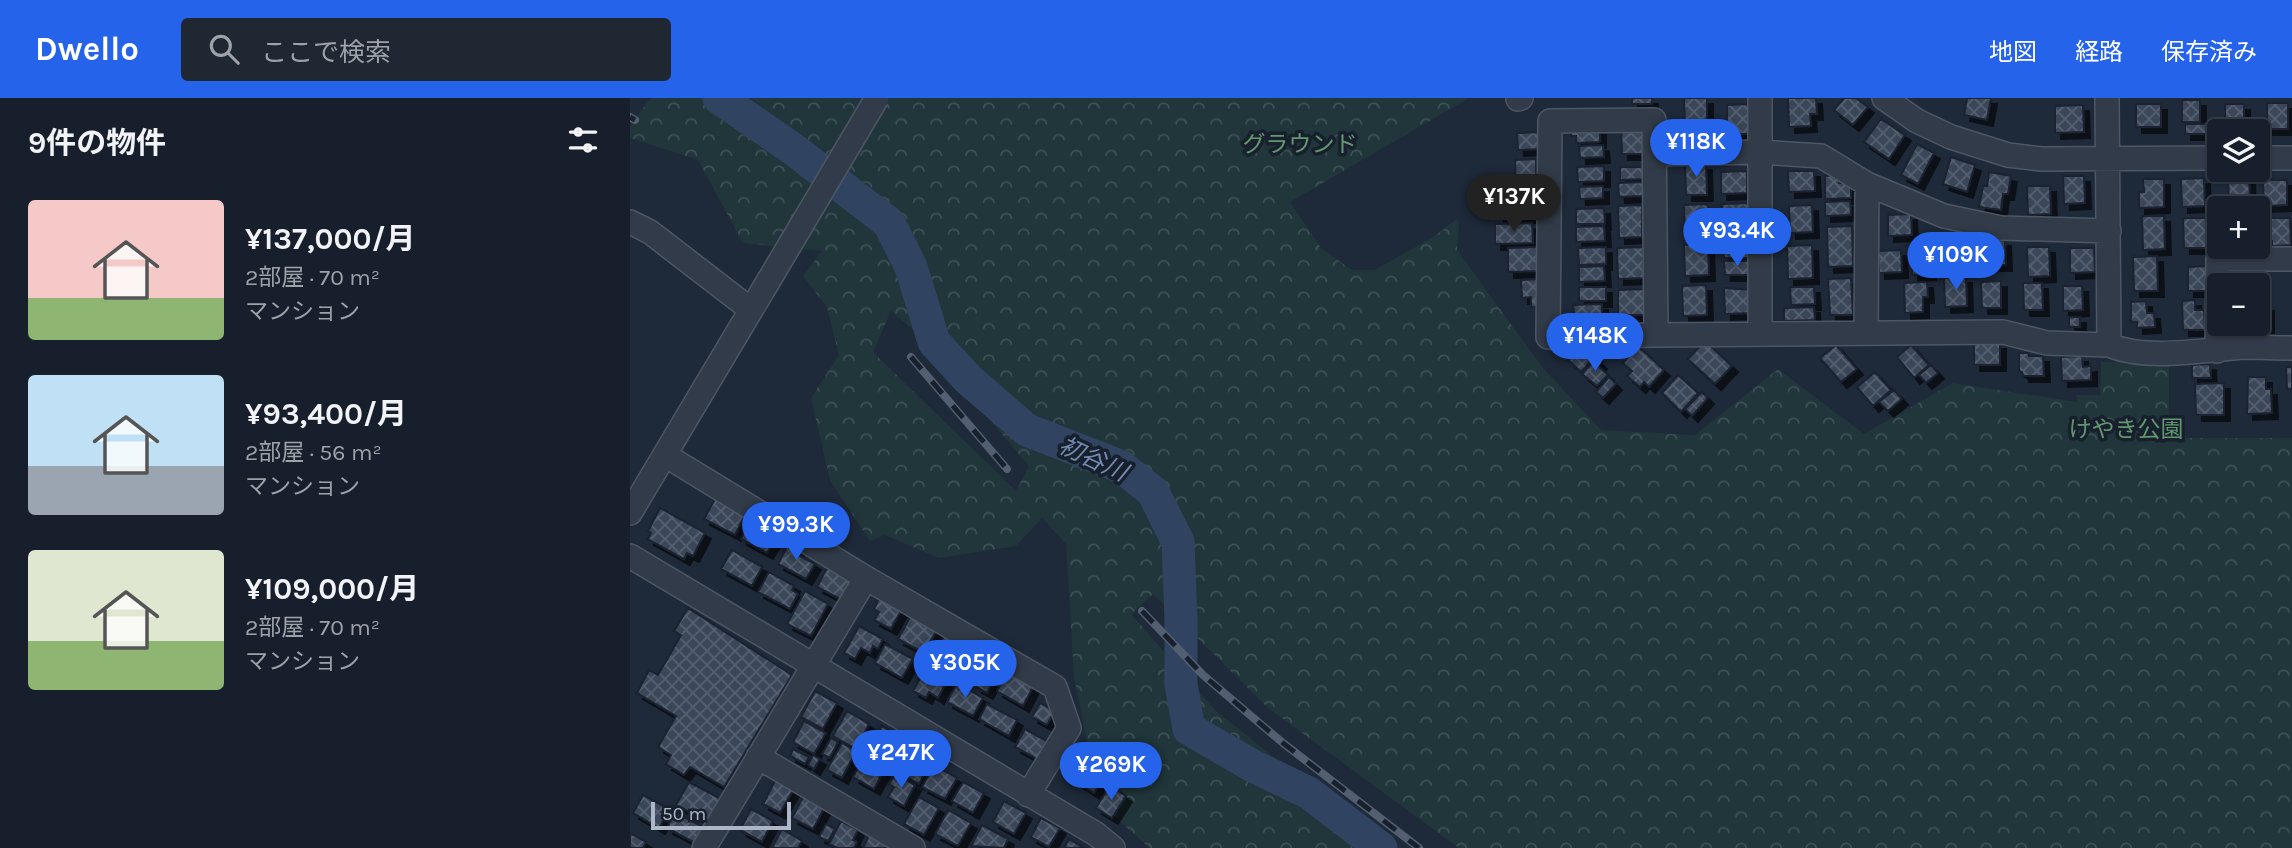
<!DOCTYPE html>
<html lang="ja">
<head>
<meta charset="utf-8">
<style>
	body { margin:0; font-family:Karla,"Noto Sans JP",sans-serif; background:#1f2733; color:#f1f3f6; height:100vh; display:flex; flex-direction:column; font-size:26px; white-space:nowrap }
	* { box-sizing:border-box; margin:0 }
	p { font-size:23px; color:#9ea2a9 }
	.icon { flex:none; width:38px; height:38px; fill:none; stroke:currentColor; stroke-width:2; stroke-linecap:round; stroke-linejoin:round }
	.map { position:relative; flex:1; overflow:hidden }
	.panel { display:flex; flex-direction:column; background:#161f2b; width:630px }
	.panel>* { flex:none }
	.controls { position:absolute; left:1577px; top:21px; display:grid; gap:14px }
	.controls a { display:grid; place-items:center; width:63px; height:63px; border-radius:7px; background:#161f2b; box-shadow:0 2px 5px #0004,0 0 0 2px #353d47; font-size:35px }
	.scale { position:absolute; left:21px; bottom:18px; width:140px; box-sizing:border-box; padding-left:7px; border:4px solid #acb6c6; border-top:0; font-size:19px; line-height:24px; white-space:nowrap; color:#acb6c6; -webkit-text-stroke:5px #18202d; paint-order:stroke }
	.price { position:absolute; translate:-50% -60px; padding:0 16px; border-radius:24px; background:#2563eb; color:#fff; font-size:23px; line-height:46px; filter:drop-shadow(0 2px 4px #0008) }
	.price::after { content:''; position:absolute; left:50%; top:42px; width:21px; height:16px; margin-left:-10px; background:inherit; clip-path:polygon(0 0,100% 0,50% 100%) }
	.price.selected { background:#222; color:#fff }
	ul { padding:0; list-style:none }
	li { display:flex; align-items:center; gap:21px; height:175px; padding:0 28px }
	li span { display:grid; place-items:center; flex:none; width:196px; height:140px; border-radius:7px; color:#555 }
	li>.icon { margin-inline-start:auto }
	span .icon { width:84px; height:84px; fill:#fffc; stroke-width:1 }
	li b { font-size:30px }
	h2 { display:flex; justify-content:space-between; align-items:center; height:84px; padding:0 28px; font-size:30px }
	header { display:flex; align-items:center; gap:42px; box-sizing:border-box; height:98px; padding:0 35px; background:#2563eb; color:#fff }
	header strong { font-size:33px }
	nav { display:flex; gap:38px; margin-inline-start:auto; font-size:24px }
	.search { width:490px; height:63px; background:#1f2733; display:flex; align-items:center; gap:18px; box-sizing:border-box; padding:0 24px; border-radius:7px; color:#9ea2a9; font-size:26px }
	main { display:flex; flex:1; min-height:0 }
	.map>svg:first-child { display:block }
</style>
</head>
<body>
<header>
<strong>Dwello</strong>
<div class="search"><svg class="icon" aria-label="search" viewBox="0 0 24 24"><circle cx="10" cy="10" r="6"/><path d="M15 15l6 6"/></svg>ここで検索</div>
<nav><a>地図</a><a>経路</a><a>保存済み</a></nav>
</header>
<main>
<section class="panel">
<h2>9件の物件<svg class="icon" aria-label="filters" viewBox="0 0 24 24"><path d="M4 7h16M4 17h16"/><circle cx="9" cy="7" r="2"/><circle cx="15" cy="17" r="2"/></svg></h2>
<ul>
<li><span style="background:linear-gradient(#f6c9c9 70%,#8fb573 0)"><svg class="icon" aria-label="home" viewBox="0 0 24 24"><path d="M3 11l9-7 9 7M6 9v11h12V9"/></svg></span><div><b>¥137,000/月</b><p>2部屋 · 70 m²</p><p>マンション</p></div></li>
<li><span style="background:linear-gradient(#bfe0f5 65%,#9aa5b1 0)"><svg class="icon" aria-label="home" viewBox="0 0 24 24"><path d="M3 11l9-7 9 7M6 9v11h12V9"/></svg></span><div><b>¥93,400/月</b><p>2部屋 · 56 m²</p><p>マンション</p></div></li>
<li><span style="background:linear-gradient(#dfe7d0 65%,#8fb573 0)"><svg class="icon" aria-label="home" viewBox="0 0 24 24"><path d="M3 11l9-7 9 7M6 9v11h12V9"/></svg></span><div><b>¥109,000/月</b><p>2部屋 · 70 m²</p><p>マンション</p></div></li>
</ul>
</section>
<div class="map">
<svg width="1662" height="750" viewBox="0 0 1662 750">
	<defs>
		<pattern id="forest-crowns" width="20" height="18" patternUnits="userSpaceOnUse" patternTransform="scale(1.75)"><rect width="20" height="18" fill="#20363a"/><path d="M2 6a3 3 0 1 1 6 0M12 15a3 3 0 1 1 6 0" fill="none" stroke="#3e5155"/></pattern>
		<pattern id="building-cross-hatch" width="8" height="8" patternUnits="userSpaceOnUse" patternTransform="scale(1.75)"><rect width="8" height="8" fill="#3a4759"/><path d="M0 0l8 8M0 8l8-8" fill="none" stroke="#545f6f"/></pattern>
		<filter id="shadow"><feDropShadow dx="6" dy="6" stdDeviation="0" flood-color="#0009"/></filter>
	</defs>
	<rect width="100%" height="100%" fill="#1e2939"/>
	<path fill="url(#forest-crowns)" fill-rule="evenodd" d="M21,0H839L660,104L691,150L722,172H745L803,139L827,121L829,124L827,152L912,269L971,332L1065,337L1148,271L1234,336L1323,285L1447,304L1446,297H1470L1471,264L1539,263V340H1662V750H829L638,610L523,496L501,516L586,613L758,750H520L486,720L457,644L444,579L436,446L412,420L386,448L309,460L255,437L240,443L200,382L181,300L209,257L197,209L173,178L192,153L113,145L68,62L0,40V28ZM261,213L285,234L399,368L386,393L243,254Z"/>
	<g fill="none" stroke-linecap="round" stroke-linejoin="round">
		<path stroke="#304461" stroke-width="33" d="M89,0L163,51L259,125L281,169L304,244L338,281L397,332L492,369L523,394L548,444L551,521V586L559,631L623,668L679,695L751,750"/>
	</g>
	<path fill="url(#building-cross-hatch)" stroke="#1a2230" stroke-width="2" filter="url(#shadow)" d="M1002,0H1022V6H1002Z
		M1054,0H1077V28L1055,29Z
		M1158,0H1186L1187,16H1180L1181,28L1159,29Z
		M1214,0H1226L1238,9L1223,27L1204,12Z
		M1337,0H1361L1357,22L1334,17Z
		M1552,2H1570V24H1552Z
		M1637,5H1658V31H1637Z
		M1120,6L1121,36H1097V7Z
		M1506,6H1531V29H1506Z
		M1595,6H1614V33H1595Z
		M1453,7L1454,34L1425,35V8Z
		M1251,21L1275,37L1259,61L1234,44Z
		M1555,26H1578V36H1555Z
		M991,28H1015V56H992Z
		M941,29L970,31V44L946,45V38H941Z
		M911,34V51L888,52L887,35Z
		M1287,46L1304,55L1288,86L1271,77Z
		M973,47L974,59L950,60L949,48Z
		M1321,59L1345,67L1337,94L1313,86Z
		M906,61V89L886,90L885,62Z
		M1055,66H1076L1077,97H1056Z
		M974,68V83L948,84L947,69Z
		M990,69H1014V81L990,82Z
		M1117,73V95L1091,96V74Z
		M1158,73H1184L1185,93L1159,94Z
		M1359,74L1381,78L1378,96H1373L1371,112L1349,109L1353,88H1357Z
		M1209,77V85H1221V100L1195,101V78Z
		M1433,78H1454L1455,105L1434,106Z
		M1619,79L1620,106H1599L1598,80Z
		M1574,80L1575,108L1552,109L1551,81Z
		M1513,81H1534V109L1509,110V94H1514Z
		M1633,82H1657V107L1634,108Z
		M1014,84V98L989,99L988,85Z
		M973,88V100L950,101L949,89Z
		M1397,88H1420L1421,116L1398,117Z
		M902,100V119L868,120V101Z
		M1220,103L1221,117L1195,118V104Z
		M1118,105V140H1093L1092,106Z
		M1078,106L1079,137L1055,138L1054,107Z
		M1012,107V139L989,140L988,108Z
		M1182,107L1183,134L1160,135L1159,108Z
		M974,110L975,126H946V111Z
		M1281,116L1282,137L1258,138V117Z
		M1512,118H1534L1535,151L1513,152Z
		M1553,120H1578L1579,150H1554Z
		M1637,120H1660L1661,147L1642,148V143H1637Z
		M902,125L903,145L865,146V126Z
		M974,128L975,143L946,144V129Z
		M1222,128L1223,168L1198,169L1197,129Z
		M1317,141H1338L1339,167L1318,168Z
		M1375,142L1376,167H1356L1355,143Z
		M1078,146L1079,177L1055,178L1054,147Z
		M1118,147L1119,160H1094L1093,148Z
		M1182,147L1183,180L1158,181L1157,148Z
		M907,149L908,173L878,174V150Z
		M976,149V166L949,167L948,150Z
		M1013,149L1014,180L988,181L987,150Z
		M1397,149H1419L1420,178L1398,179Z
		M1440,150H1464L1465,174L1440,175Z
		M1271,152L1272,174L1249,175L1248,153Z
		M1282,155H1300V176L1282,177Z
		M1527,158L1528,193H1504L1503,159Z
		M1094,163H1119V177H1095Z
		M974,168L975,183L949,184V169Z
		M1578,168V193H1558V169Z
		M1634,177L1635,196L1628,197V187H1609V178Z
		M1336,179L1337,208L1315,209L1314,180Z
		M1221,180L1223,217H1200L1198,181Z
		M911,181L915,209H901V199L892,200L891,182Z
		M1371,183V210H1352L1351,184Z
		M1292,184H1297L1298,199H1293V214L1275,215L1274,185Z
		M1393,185H1412L1413,212H1394Z
		M1076,187L1077,217L1053,218L1052,188Z
		M1433,188H1452L1453,212L1433,213Z
		M949,189H976V203H949Z
		M1160,189H1184L1185,206L1161,207Z
		M1094,190L1122,192L1123,215L1095,216Z
		M1015,191V217H988V192Z
		M1565,202V212H1574L1575,232H1553L1552,203Z
		M1516,203L1517,215H1524L1525,229L1507,230V224H1501V204Z
		M972,206V217L945,221L943,207Z
		M1628,207H1638V229L1609,230V226H1628Z
		M1184,209L1185,222L1154,223V210Z
		M1439,219H1450V229H1439Z
		M1075,243L1102,268L1085,286L1058,261Z
		M954,245L967,257L951,274L938,262Z
		M1344,245H1370V267H1344Z
		M1206,247L1227,271L1211,284L1190,260Z
		M1281,247L1299,267L1284,280L1267,259Z
		M1008,248L1034,272L1019,289L1014,284L1010,289L997,278L1002,273L993,265Z
		M1389,255H1399V258H1413L1414,278H1393L1392,274L1389,273Z
		M1452,258L1453,269L1461,268V282L1432,283L1431,259Z
		M966,260L971,265L968,268L978,277L967,288L952,276Z
		M1580,266L1581,280H1562V267Z
		M1301,267L1308,275L1296,285L1289,277Z
		M1656,269H1662V291H1657Z
		M1245,274L1261,292L1243,308L1227,289Z
		M1048,277L1068,295L1051,314L1032,295Z
		M979,279L986,286L973,300L966,294Z
		M1618,279H1636V291H1641L1642,315L1617,316Z
		M1594,285V317H1566L1565,286Z
		M1264,292L1272,301L1258,313L1249,304Z
		M1072,294L1078,300L1062,318L1055,311Z
		M85,401L115,417L105,437L74,421Z
		M30,410L75,435L63,458L57,455L54,461L18,441L21,435L18,433Z
		M120,423L147,438L137,455L111,441Z
		M160,443L169,448L165,455L185,466L176,481L148,466Z
		M102,452L132,469L122,488L91,471Z
		M197,470L221,484L212,502L187,489Z
		M139,474L164,488L162,492L168,496L160,511L128,494Z
		M175,493L198,506L181,538L157,526Z
		M251,496L273,509L261,531L244,522L249,514L244,511Z
		M58,510L162,577L94,689L60,669L54,677L36,666L41,657L28,649L46,618L7,595L19,572L28,577L51,537L44,533Z
		M283,514L309,528L294,555L268,541Z
		M229,528L253,541L248,551L243,548L240,555L231,550L225,561L214,555Z
		M315,537L334,547L322,570L302,560Z
		M255,546L283,561L272,580L245,565Z
		M341,559L364,572L360,580L364,582L357,595L346,589L349,584L332,575Z
		M298,566L320,578L308,600L299,594L296,600L283,593Z
		M377,574L403,589L393,608L367,593Z
		M327,585L353,600L343,618L317,604Z
		M185,593L207,605L193,631L171,619Z
		M410,605L425,613L417,627L402,619Z
		M357,606L387,622L379,638L349,621Z
		M217,613L239,626L226,651L203,638Z
		M174,623L196,635L184,656L163,644Z
		M252,628L265,635L263,639L273,644L261,664L239,652Z
		M395,631L417,643L407,661L385,649Z
		M201,640L208,644L200,660L192,656Z
		M212,645L226,653L212,680L197,672Z
		M279,648L293,656L290,661L300,666L289,686L266,674Z
		M163,651L179,659L175,666L160,658Z
		M183,657L190,661L184,671L178,667Z
		M234,659L255,671L244,691L223,679Z
		M459,660L478,672L464,695L445,683Z
		M304,667L327,680L315,701L292,689Z
		M265,676L285,687L274,708L258,699L264,689L259,686Z
		M147,679L165,689L150,715L133,706Z
		M59,684L91,701L78,724L46,707Z
		M333,684L354,695L343,715L322,703Z
		M480,687L496,698L482,720L466,710Z
		M13,697L39,711L29,730L3,715Z
		M174,697L195,709L183,731L162,720Z
		M289,699L309,710L294,737L274,726Z
		M374,703L396,715L384,736L363,724Z
		M121,711L143,723L132,744L110,732Z
		M318,712L341,725L328,748L305,736Z
		M45,714L75,730L67,746L37,730Z
		M411,720L430,730L419,749L401,739Z
		M211,723L228,732L223,742L227,744L224,750H207L199,746Z
		M196,726L205,731L198,743L189,739Z
		M352,727L378,741L374,750L341,748Z
		M152,731L172,743L168,750H142Z
		M241,734L262,745L260,750H233Z
		M0,735L16,744L13,750H0Z
		M439,741L454,750H434Z"/>
	<g fill="none" stroke-linecap="round" stroke-linejoin="round">
		<defs>
			<path id="minor" d="M1130,0V54L1191,58L1237,86L1314,118L1371,130L1479,133
				M1254,0L1287,23L1321,39L1378,57L1411,61L1589,60
				M1477,0L1479,247C1517,263 1572,252 1613,249C1629,249 1646,250 1662,250
				M888,1L891,0
				M1025,56L1130,54V236
				M1628,60H1662
				M0,124L20,134L120,211
				M1236,235L1237,86
				M1026,237L918,239L920,23L1024,22L1026,237L1373,234L1417,245L1479,247
				M1587,253L1588,161H1662
				M35,357L236,480L425,589L439,630L398,697
				M0,415L139,182
				M0,458L466,736L483,750
				M128,659L283,750
				M74,750L236,480"/>
		</defs>
		<use href="#minor" stroke="#4d5664" stroke-width="26"/>
		<use href="#minor" stroke="#323b49" stroke-width="23"/>
		<defs>
			<path id="rail" d="M0,19L5,22
				M281,259L377,371
				M512,513L573,577L653,645L789,750"/>
		</defs>
		<use href="#rail" stroke="#535f71" stroke-width="8"/>
		<use href="#rail" stroke="#18202d" stroke-width="5" stroke-dasharray="16" stroke-linecap="butt"/>
		<defs>
			<path id="minor-bridge" d="M139,182L247,0"/>
		</defs>
		<use href="#minor-bridge" stroke="#4d5664" stroke-width="26" stroke-linecap="butt"/>
		<use href="#minor-bridge" stroke="#323b49" stroke-width="23"/>
	</g>
	<g text-anchor="middle" dominant-baseline="central" stroke-width="7" stroke-linejoin="round" paint-order="stroke">
		<g font-size="23" fill="#629870" stroke="#18202d">
			<text x="670" y="46">グラウンド</text>
			<text x="1496" y="331">けやき公園</text>
		</g>
		<g font-size="24" font-style="italic" fill="#728bb1" stroke="#18202d">
			<text transform="translate(463 361) rotate(25)">初谷川</text>
		</g>
	</g>
</svg>
<div class="controls">
<a><svg class="icon" aria-label="layers" viewBox="0 0 24 24"><path d="M12 4l9 5-9 5-9-5zM3 14l9 5 9-5"/></svg></a>
<a>+</a>
<a>−</a>
</div>
<div class="scale">50 m</div>
<b class="price" style="left:1066px;top:81px">¥118K</b>
<b class="price selected" style="left:884px;top:136px">¥137K</b>
<b class="price" style="left:1107px;top:170px">¥93.4K</b>
<b class="price" style="left:1326px;top:194px">¥109K</b>
<b class="price" style="left:965px;top:275px">¥148K</b>
<b class="price" style="left:166px;top:464px">¥99.3K</b>
<b class="price" style="left:335px;top:602px">¥305K</b>
<b class="price" style="left:271px;top:692px">¥247K</b>
<b class="price" style="left:481px;top:704px">¥269K</b>
</div>
</main>
</body>
</html>
